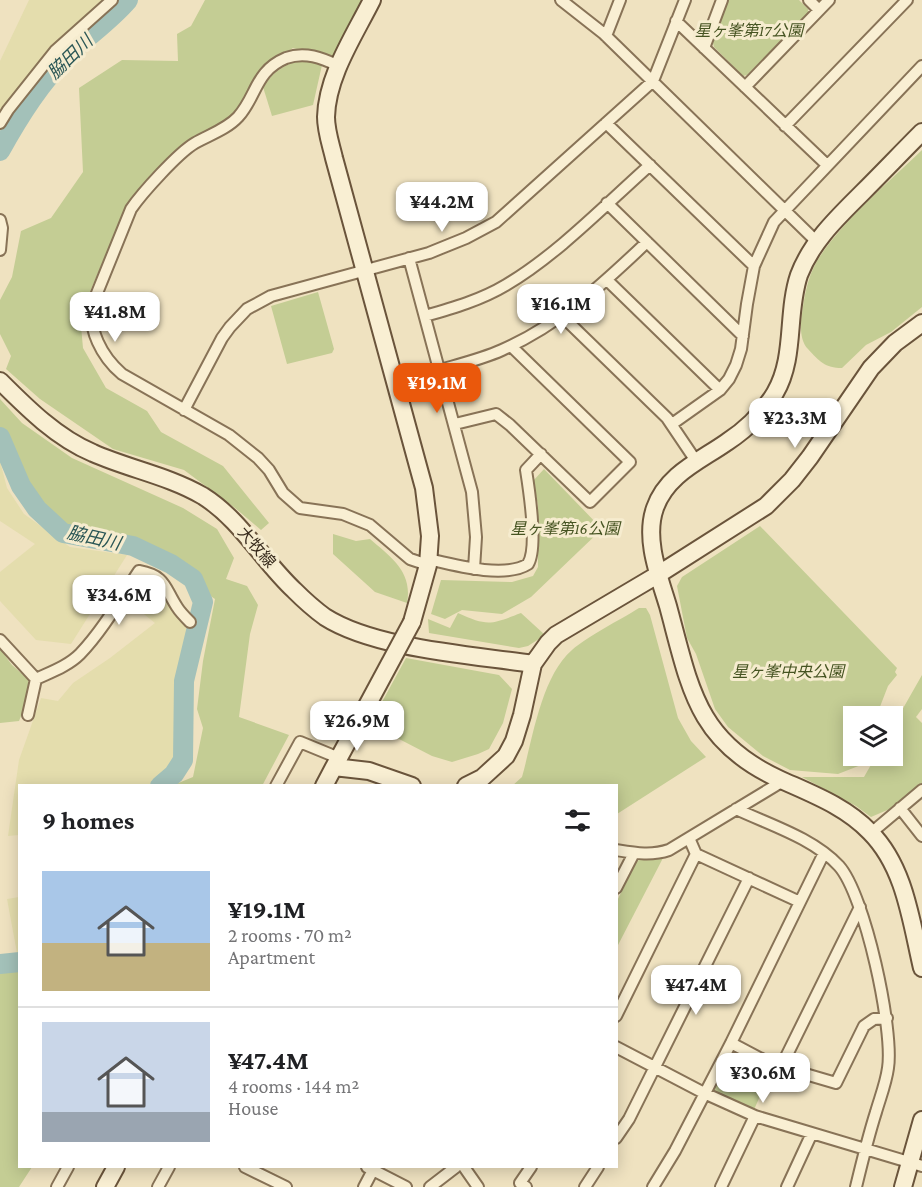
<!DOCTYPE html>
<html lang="en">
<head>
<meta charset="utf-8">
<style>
	body { margin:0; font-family:"Crimson Pro","Noto Sans JP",serif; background:#f2f2f2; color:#202124; height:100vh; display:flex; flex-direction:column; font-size:22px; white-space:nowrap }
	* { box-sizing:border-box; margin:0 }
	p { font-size:20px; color:#757577 }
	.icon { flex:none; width:33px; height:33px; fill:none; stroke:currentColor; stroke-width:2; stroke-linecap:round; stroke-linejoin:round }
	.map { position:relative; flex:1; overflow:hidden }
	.details { position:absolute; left:18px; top:784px; width:600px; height:384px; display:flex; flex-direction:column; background:#fff; border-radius:0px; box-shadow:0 3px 15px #0003 }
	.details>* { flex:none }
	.buttons { position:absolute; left:843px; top:706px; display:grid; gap:12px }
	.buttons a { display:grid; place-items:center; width:60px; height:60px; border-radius:0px; background:#fff; box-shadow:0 3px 15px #0003; font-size:30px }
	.price { position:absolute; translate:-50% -51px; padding:0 14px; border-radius:12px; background:#fff; color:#222; font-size:20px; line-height:39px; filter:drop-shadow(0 2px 3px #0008) }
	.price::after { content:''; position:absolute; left:50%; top:36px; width:18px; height:14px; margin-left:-9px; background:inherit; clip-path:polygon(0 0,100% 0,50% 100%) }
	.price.on { background:#ea580c; color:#fff }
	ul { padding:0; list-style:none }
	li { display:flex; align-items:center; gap:18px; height:150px; padding:0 24px }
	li+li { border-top:2px solid #e0e0e0 }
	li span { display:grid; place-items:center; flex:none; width:168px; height:120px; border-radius:0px; color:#555 }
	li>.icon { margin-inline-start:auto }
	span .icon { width:72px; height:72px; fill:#fffc; stroke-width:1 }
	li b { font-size:26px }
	h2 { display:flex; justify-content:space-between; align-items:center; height:72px; padding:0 24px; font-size:26px }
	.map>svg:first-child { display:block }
</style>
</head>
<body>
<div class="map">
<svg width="922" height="1187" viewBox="0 0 922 1187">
	<rect width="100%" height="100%" fill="#efe2c0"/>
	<path fill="#e4ddad" d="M29,0H106L52,46L18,87L0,114V61Z
		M0,461L7,488L24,514L70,547L127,555L71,644L36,640L0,601V572L35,544L0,521Z
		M150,579L190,628L180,670L179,730L173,763L149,786H20L19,835L8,836L19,760L41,698L58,701L73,683L110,658L155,623L129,602Z
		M19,897L20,952L17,953L7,899Z"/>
	<path fill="#c4cd94" d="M205,0H363L334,59L293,48L272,62L259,75L230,120L172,154L127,205L80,315L83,348L106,388L147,411L161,432L223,466L269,523L261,530L235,508L184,470L113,449L40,399L6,369L11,356L0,334V300L12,277L21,231L51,218L83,172L79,88L122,60L178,61L177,34L191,26Z
		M728,0H799L808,9V13L747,75L743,76L714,47L713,43Z
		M296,61H311L322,65L313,105L272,116L263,87C272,73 281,67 296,61Z
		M922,150V307L891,332L866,345L842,368C825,368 819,361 808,349C800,341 800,325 802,314C804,297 808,276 817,261C842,221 888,183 922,150Z
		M318,292L334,349L332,353L287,364L271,306Z
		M0,399L22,423L72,458L183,508L217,529L234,558L226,579L247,586L258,605L250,634L239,717L289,735L262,786H171L193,777L203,728L197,709L203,661L215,599L142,551L86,546L46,530L16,495L7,444L0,435Z
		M544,469L602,529L531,597L502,614L462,610L445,619L431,614L441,580L512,582L533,576L538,567V505L533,481Z
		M760,526L897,668L895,672L897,675L888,686L876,717H854V756H864L861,765L838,774L790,770L763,756L728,727L715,709L696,654L687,638L677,586L682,577Z
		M333,534L356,541L370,539C391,557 413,572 407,603L375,592L333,554Z
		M639,608H646L650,615L678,718L691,741L706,757L617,814L616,786H512L522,777C533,738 541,677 572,650C588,636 620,620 639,608Z
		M458,613C488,627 492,624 521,613L545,635L528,646L519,648L429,633L428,619L450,628Z
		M0,649L12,665L29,680L25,706L19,721L0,723Z
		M406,658L499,675L512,689L503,723L489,749L478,754L452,762L432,756L370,724Z
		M922,675V709L916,717L922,723V784L892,808L871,817L856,806L802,777H864L876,756H892L893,726Z
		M642,858H663L617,947V901L636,862Z
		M19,967L20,1167H32L19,1187H0V972L2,969Z
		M731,1053L771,1071L753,1112L712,1093Z"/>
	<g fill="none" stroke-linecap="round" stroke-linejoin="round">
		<path stroke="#a3c1b9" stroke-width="20" d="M0,151C20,115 41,82 70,53C89,35 111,20 128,0
			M0,437L21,486L37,509L63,533L133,546L171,564L193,579L203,602L184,681L183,760L174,774L160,786
			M0,964L20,962"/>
		<defs>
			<path id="street" d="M561,0L603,33L817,242
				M809,0L819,10
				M676,21L827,165
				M606,36L620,0
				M704,48L722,0
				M339,66C322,58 305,51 286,58C255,71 257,96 238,117C227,129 209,135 195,143C178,153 142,193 131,209L93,303C87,329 102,357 122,374L229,435L258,458L269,470L283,493L300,508L343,514L370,525L410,559L428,565
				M745,87L829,0
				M0,123L8,110L55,51L112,0
				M606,123L754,266
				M785,126L907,0
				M607,203L743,336
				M0,220L2,228L0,250
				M409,258L472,492L476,537L474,569
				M607,280L720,390
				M425,316C453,308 481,300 506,285C557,255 605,205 650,165
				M562,316L667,418L696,461
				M440,370C461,364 482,359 502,350C559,325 603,284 647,242
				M184,410L222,338L230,327L247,309L271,296L429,253L466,238L496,222L653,81L685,0
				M455,424L496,414L510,425L590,502L630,462L511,346
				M672,424L720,390L729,379L736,365L741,349L747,304L754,266L774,222L922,66
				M428,559C454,565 505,579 528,564C538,548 529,489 526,470L541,454
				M0,640L36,679L28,715
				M36,679C51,672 68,666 80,654C103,630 121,598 139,571C166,576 164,587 177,607C180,612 185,617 190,622
				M276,786L300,742L339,758
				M900,808L922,836
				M736,809C770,825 813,838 839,866C865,895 894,1030 888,1068C886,1083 880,1098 876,1112C868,1137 862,1162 856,1187
				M871,833L922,790
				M689,838L696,854L800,902
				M616,850C635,853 651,856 669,850L783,781
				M616,888L634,853
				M616,1016L696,854
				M731,1043L771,1064L836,1083L864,1026L874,1019L887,1018
				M616,1047L704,1093L755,1116L922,1166
				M781,1067L860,907
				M616,1138L629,1119L749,878
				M245,1167L286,1187
				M367,1167L406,1187
				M464,1167L478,1187
				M57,1187L68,1167
				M158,1187L169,1167
				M364,1187L373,1170
				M430,1187L456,1167
				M526,1187L520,1183L531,1167
				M585,1187L598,1167
				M653,1187L675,1151L731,1043L824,853
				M721,1187L755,1116
				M787,1187L812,1133"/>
			<path id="secondary" d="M372,0C354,36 327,76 326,117C326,131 331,145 334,158L424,488L430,536L428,565L412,622
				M922,132C902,152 883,172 863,192C838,217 812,241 799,275C786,314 796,357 775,393C763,413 747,429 727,442C700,461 667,474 655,508C644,539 659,576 668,606C690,687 696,741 779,779C812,794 845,806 870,832C905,867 911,921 922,968
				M0,381C27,408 57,438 93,453C129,469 169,476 203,496C241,520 262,560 294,590C304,600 314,609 325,617C375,649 473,655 533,664
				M334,767L348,741
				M324,786L334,767L369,771L412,786
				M466,786L482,778L506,756L514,741L522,715L533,664L548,643L556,635L659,574L766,506L792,480L810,457L871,368L895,343L922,323
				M105,1187L116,1167
				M903,1187L922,1120"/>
		</defs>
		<use href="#street" stroke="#887357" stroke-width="14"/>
		<use href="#secondary" stroke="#6a543b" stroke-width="20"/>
		<use href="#street" stroke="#f9efd3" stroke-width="10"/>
		<use href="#secondary" stroke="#f9efd3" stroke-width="16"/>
		<defs>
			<path id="secondary-bridge" d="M348,741L412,622"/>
		</defs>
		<use href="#secondary-bridge" stroke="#6a543b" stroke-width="20" stroke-linecap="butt"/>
		<use href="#secondary-bridge" stroke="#f9efd3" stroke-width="16"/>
	</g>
	<g text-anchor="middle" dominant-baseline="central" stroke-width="6" stroke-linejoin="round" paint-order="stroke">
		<g font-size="16" font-style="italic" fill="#465422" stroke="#f6eccf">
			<text x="749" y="30">星ヶ峯第17公園</text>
			<text x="565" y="528">星ヶ峯第16公園</text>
			<text x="788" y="671">星ヶ峯中央公園</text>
		</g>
		<g font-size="16" fill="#372a1c" stroke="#f6eccf">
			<text transform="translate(257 547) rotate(49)">大牧線</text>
		</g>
		<g font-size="18" font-style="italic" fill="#2b5756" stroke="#f6eccf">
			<text transform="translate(70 57) rotate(-44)">脇田川</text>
			<text transform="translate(94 538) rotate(13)">脇田川</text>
		</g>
	</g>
</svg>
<div class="buttons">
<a><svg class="icon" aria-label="layers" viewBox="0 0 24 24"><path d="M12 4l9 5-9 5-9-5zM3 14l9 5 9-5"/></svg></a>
</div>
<b class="price" style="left:442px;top:233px">¥44.2M</b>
<b class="price" style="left:561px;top:335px">¥16.1M</b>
<b class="price" style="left:115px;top:343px">¥41.8M</b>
<b class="price on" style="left:437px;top:414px">¥19.1M</b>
<b class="price" style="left:795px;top:449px">¥23.3M</b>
<b class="price" style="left:119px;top:626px">¥34.6M</b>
<b class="price" style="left:357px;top:752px">¥26.9M</b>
<b class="price" style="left:696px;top:1016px">¥47.4M</b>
<b class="price" style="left:763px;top:1104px">¥30.6M</b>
<section class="details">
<h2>9 homes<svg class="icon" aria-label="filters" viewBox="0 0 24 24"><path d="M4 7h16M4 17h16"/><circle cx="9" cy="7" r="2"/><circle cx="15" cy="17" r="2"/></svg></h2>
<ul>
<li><span style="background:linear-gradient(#a9c7e8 60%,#c2b280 0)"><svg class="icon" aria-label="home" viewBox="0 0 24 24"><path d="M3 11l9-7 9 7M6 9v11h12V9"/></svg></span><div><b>¥19.1M</b><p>2 rooms · 70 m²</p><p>Apartment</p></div></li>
<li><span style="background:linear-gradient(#c9d6e8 75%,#9aa5b1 0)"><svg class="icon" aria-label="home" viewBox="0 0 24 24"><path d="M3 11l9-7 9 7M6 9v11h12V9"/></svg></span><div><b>¥47.4M</b><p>4 rooms · 144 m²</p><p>House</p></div></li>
</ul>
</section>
</div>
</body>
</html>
